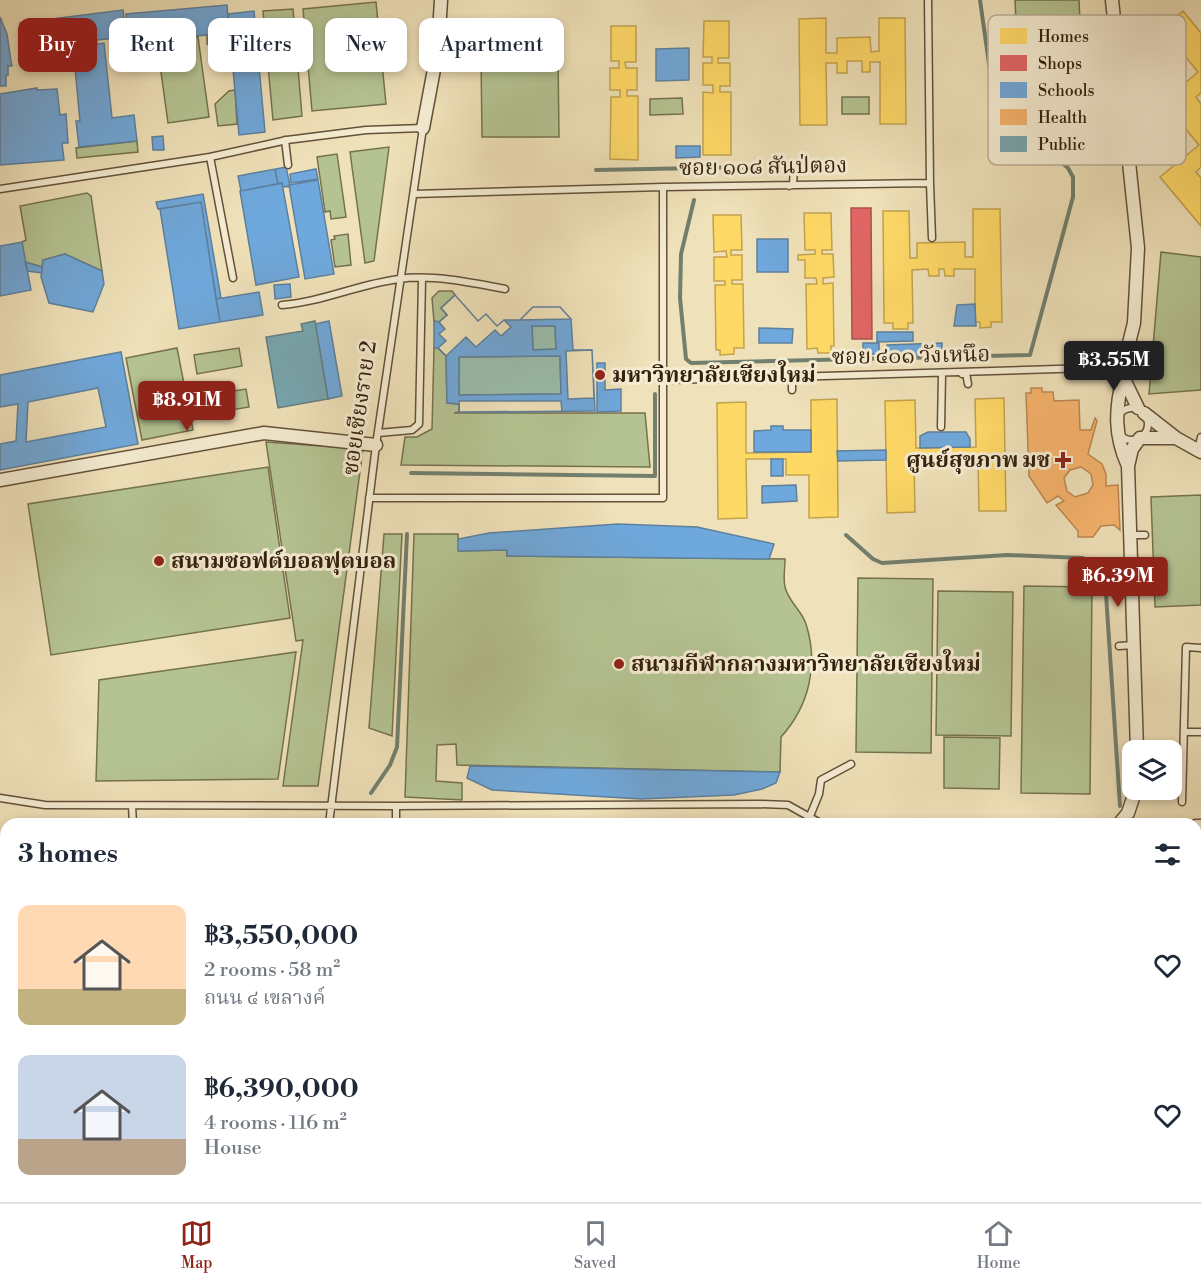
<!DOCTYPE html>
<html lang="en">
<head>
<meta charset="utf-8">
<style>
	body { margin:0; font-family:"Libre Bodoni","Noto Serif Thai",serif; background:#f2f2f3; color:#1f2937; height:100vh; display:flex; flex-direction:column; font-size:22px; white-space:nowrap }
	* { box-sizing:border-box; margin:0 }
	p { font-size:20px; color:#747a83 }
	.icon { flex:none; width:33px; height:33px; fill:none; stroke:currentColor; stroke-width:2; stroke-linecap:round; stroke-linejoin:round }
	.map { position:relative; flex:1; overflow:hidden }
	.side { position:absolute; left:0px; top:818px; width:1202px; height:386px; display:flex; flex-direction:column; background:#fff; border-radius:18px 18px 0 0; box-shadow:0 3px 9px #0003 }
	.side>* { flex:none }
	.hud { position:absolute; left:18px; top:18px; width:600px; height:54px; display:flex; gap:12px }
	.tools { position:absolute; left:1122px; top:740px; display:grid; gap:12px }
	.tools a { display:grid; place-items:center; width:60px; height:60px; border-radius:12px; background:#fff; box-shadow:0 3px 9px #0003; font-size:30px }
	.price { position:absolute; translate:-50% -51px; padding:0 14px; border-radius:6px; background:#8f2418; color:#fff; font-size:20px; line-height:39px; filter:drop-shadow(0 2px 3px #0008) }
	.price::after { content:''; position:absolute; left:50%; top:36px; width:18px; height:14px; margin-left:-9px; background:inherit; clip-path:polygon(0 0,100% 0,50% 100%) }
	.price.on { background:#222; color:#fff }
	ul { padding:0; list-style:none }
	li { display:flex; align-items:center; gap:18px; height:150px; padding:0 18px }
	li span { display:grid; place-items:center; flex:none; width:168px; height:120px; border-radius:12px; color:#555 }
	li>.icon { margin-inline-start:auto }
	span .icon { width:72px; height:72px; fill:#fffc; stroke-width:1 }
	li b { font-size:26px }
	h2 { display:flex; justify-content:space-between; align-items:center; height:72px; padding:0 18px; font-size:26px }
	.tag { padding:0 21px; border-radius:12px; background:#fff; box-shadow:0 3px 9px #0003; font-size:21px; line-height:54px }
	.tag.on { background:#8f2418; color:#fff }
	.menu { display:flex; justify-content:space-around; align-items:center; height:84px; border-top:2px solid #e0e1e3; background:#fff; font-size:16px; color:#747a83 }
	.menu a { display:grid; justify-items:center; gap:3px }
	.menu .on { color:#8f2418 }
	.map>svg:first-child { display:block }
</style>
</head>
<body>
<div class="map">
<svg width="1201" height="1202" viewBox="0 0 1201 1202">
	<rect width="100%" height="100%" fill="#efe1b9"/>
	<filter id="stains"><feTurbulence type="fractalNoise" baseFrequency=".00333" numOctaves="4"/><feColorMatrix values="0 0 0 0 .2 0 0 0 0 .09 0 0 0 0 .02 0 0 0 .5 -.17"/></filter>
	<radialGradient id="worn" r=".72"><stop offset=".6" stop-color="#630" stop-opacity="0"/><stop offset="1" stop-color="#630" stop-opacity=".3"/></radialGradient>
	<path fill="#b5c392" stroke="#747250" stroke-width="1.5" d="M1015,0H1079L1081,42L1017,44Z
		M376,2L386,104L312,111L303,9Z
		M293,9L302,116L273,120L263,11Z
		M229,33L231,54L221,55L207,44V35Z
		M198,37L209,117L168,123L157,43Z
		M558,56L559,137H482L481,57Z
		M235,90L237,124L218,126L215,104L229,91Z
		M842,97H869V114H842Z
		M682,98L683,114L650,115V99Z
		M137,141L138,152L77,158L76,148Z
		M389,147L374,261L365,263L350,152Z
		M337,154L346,217L331,219L330,211L325,212L317,157Z
		M87,193L91,196L102,271L65,254L43,260L42,267L25,262L22,242L26,240L20,206Z
		M348,234L351,265L335,267L331,240L335,239L334,236Z
		M1161,252L1201,257V390L1149,394Z
		M439,291H452L455,295L441,308L447,315L439,322L434,321L432,298Z
		M177,348L193,430L142,440L126,358Z
		M239,348L242,366L197,374L194,355Z
		M434,348H438L446,356L447,403L459,404V412L454,413H645L650,467L401,465L405,437H417L432,429Z
		M246,389L249,407L203,415L200,396Z
		M266,442L363,449L318,786H283L303,640L296,641Z
		M268,467L290,618L51,655L28,504Z
		M1201,495V605L1155,607L1151,497Z
		M384,534H402L392,736L369,728Z
		M414,534H458L459,551L507,550V556L785,559C785,568 783,579 785,587C788,601 802,611 806,624C819,665 809,706 781,737L780,772L457,765L456,744L437,745L436,781L462,783V800L405,797Z
		M858,578L933,579L931,753L856,752Z
		M1024,586L1092,587L1090,794L1021,793Z
		M938,591L1013,592L1011,736L936,735Z
		M296,652L278,779L96,781L99,680Z
		M944,737L1000,738L999,789L944,788Z
		M369,1197H499V1202H369Z
		M800,1197H902V1202H801Z"/>
	<path fill="#9abeae" stroke="#717f6e" stroke-width="1.5" d="M532,326H555L556,349L533,350Z
		M560,356L561,394L459,395V357Z"/>
	<path fill="#ffd966" stroke="#c2a24c" stroke-width="1.5" d="M1183,11L1201,33V93L1196,97L1201,104V167L1196,172L1201,178V226L1160,177L1199,145L1163,102L1198,72L1162,28Z
		M826,18V53H837V38L870,37L871,52L879,51V18H905L906,124H880V62H870V72H862V61H847V73H837V63H826L827,125H800L799,19Z
		M704,21H729V58H718V63H730V86H720V92H731V155H703V92L713,93V85H703V63H712V57H703Z
		M611,26H636V62H625L626,68H637V90H627V96H638V160L610,159L611,97H620V90H610V68H619V61H611Z
		M973,209H1000L1002,322H991V327L980,328V322H975V269H954V276H945L944,269H939V276H929L928,269L912,270L913,323H908V329H893V323H884L883,211H909L910,258H917V243L965,242V257H973Z
		M804,213H831L832,250H822V254H833L834,277L823,278V284L833,283L834,346H831V353H818L817,348L807,349L806,284H817L816,278H805V260H798V255L815,254V250H805Z
		M713,215H741L742,250H731V255H742V280H732V284H743L744,348H734V354L720,355V350H716L715,285H725V281H714V257H727L726,251L714,252Z
		M1004,398L1006,511H979L978,460L914,461L915,512L887,513L885,401L915,400L916,448L976,447L975,399Z
		M837,399L838,517L809,518V475H786V459H746L747,518L718,519L717,403L746,402V453L811,452V400Z
		M1196,919H1201V948H1196Z
		M1196,970H1201V996H1196Z
		M1196,1056H1201V1072H1196Z
		M1196,1118H1201V1142H1196Z
		M995,1197H1093L1045,1202H996Z
		M1158,1197H1191V1202L1158,1201Z"/>
	<path fill="#e06666" stroke="#ac514c" stroke-width="1.5" d="M851,208H871L872,339H852Z"/>
	<path fill="#6fa8dc" stroke="#5d809e" stroke-width="1.5" fill-rule="evenodd" d="M227,5L229,33L128,42L126,14Z
		M123,10L126,37L97,40V44L104,43L112,118L134,115L137,141L79,147L76,121H80L73,47H75V42L22,46L20,23Z
		M254,11L265,132L239,135L228,14Z
		M0,17L7,34L11,61L12,66H8V75H6V86H0Z
		M689,48V80L656,81V49Z
		M37,88V90L57,89L60,115L66,114L68,143H62L64,160L0,165V94Z
		M163,136L164,150H153L152,137Z
		M676,146H700V157L676,158Z
		M286,167L290,186L283,187L282,183L278,184L275,169Z
		M275,169L278,184L241,191L238,176Z
		M316,169L318,179L291,183L290,174Z
		M318,180L334,274L305,279L289,185Z
		M282,183L299,277L256,285L240,191Z
		M203,194L221,298L216,299L201,202L158,209L156,202Z
		M201,202L220,322L179,329L160,209Z
		M757,239H788V272H757Z
		M22,242L31,290L0,296V246Z
		M65,254L102,271L104,284L93,312L49,303L41,277L43,260Z
		M25,262L42,267V273L27,271Z
		M290,284L291,297L275,299L274,285Z
		M259,292L263,315L220,322L216,299Z
		M455,295L478,321L486,314L497,326L504,320H520L533,307H560L571,319L573,350H592L595,411L459,412V404L447,403L446,356L438,348H434V321L439,322L447,315L441,308ZM532,326H555L556,349L533,350ZM560,356L561,394L459,395V357Z
		M455,295L478,321L486,314L497,326L504,320L511,327L501,336L495,330L476,347L466,337L446,356L438,348L446,341L439,334L445,329L439,322L447,315L441,308Z
		M975,304L976,326H954L957,305Z
		M533,307H560L571,319L520,320Z
		M329,321L342,396L328,399L315,324Z
		M759,328L793,329L792,343H759Z
		M877,332H913V341L877,342Z
		M863,343H879V354H863Z
		M942,343V354L887,356V345Z
		M592,350L594,398L568,399L566,351Z
		M121,352L138,444L0,470V444L16,441L18,404L0,407V375ZM98,388L106,427L26,442L28,402Z
		M597,363H605V390L621,389V411L597,412Z
		M459,401H561L562,412H459Z
		M771,426H783V430H811V452H754V431L771,430Z
		M928,432H966L970,439V447L920,448V436Z
		M886,450V460L838,461L837,451Z
		M771,459H783V476H771Z
		M796,485L797,501L762,503V486Z
		M618,524L697,527L774,544L769,559L507,556V550L458,551V539L489,533Z
		M470,766L780,772L776,783L762,789L734,795L641,799L492,790L467,778Z
		M522,1197H635V1202H522Z"/>
	<path fill="#f6b26b" stroke="#bc864f" stroke-width="1.5" fill-rule="evenodd" d="M1031,388H1042V392H1053L1054,401L1079,400L1080,430H1091L1095,418L1097,421L1088,454L1102,464L1106,474V486L1118,485L1120,530L1114,525L1101,526L1093,537H1078V531L1056,505L1064,501L1058,496L1047,503L1029,476L1026,393H1031ZM1081,467L1091,474L1093,485L1088,493L1075,497L1067,491L1064,478L1070,470Z"/>
	<path fill="#76a5af" stroke="#627d7f" stroke-width="1.5" d="M315,321L328,399L278,408L266,337L303,331L301,324Z"/>
	<g fill="none" stroke-linecap="round" stroke-linejoin="round">
		<path stroke="#717f6e" stroke-width="4" d="M596,170L751,167
			M694,200L681,254L680,298L686,359L691,363L1030,355L1073,197V177L1068,168L1009,117L990,71L980,0
			M411,473L655,476V394
			M846,535L873,559L882,563L1007,555L1083,558L1100,568L1106,594L1120,806
			M371,793L390,765L397,747L407,534
			M365,824V823
			M0,1159H6
			M360,1197L361,1202
			M1137,1197V1202"/>
		<defs>
			<path id="service" d="M1090,44L1116,46
				M285,140L288,165
				M210,157L233,278
				M930,183L932,238
				M789,186L793,185L794,167
				M0,189L210,157L287,140L366,130L423,128L376,445L329,824
				M414,194L663,187L930,183L928,0
				M282,305C322,302 359,284 399,279C431,274 474,283 505,289
				M962,374L966,373L968,384
				M664,377V380L792,377V390
				M790,377L1123,367
				M1116 424a16 16 0 1 1 32 0a16 16 0 1 1-32 0Z
				M941,427L942,374
				M378,433L412,430L419,424L422,279
				M1198,450L1201,437
				M369,498H663V187
				M1131,535H1145
				M1119,646L1134,645
				M1184,732H1201
				M0,798L45,805L396,806V824
				M1182,802L1186,647L1201,648
				M132,806L133,824
				M396,806L760,804L788,805L822,824
				M810,816L819,794L821,780L851,764
				M63,823H133
				M0,1150H6
				M504,1197V1202
				M970,1197L971,1202
				M1200,1202L1201,1154"/>
			<path id="minor" d="M1112,0L1138,248L1134,323L1123,367V377L1138,408
				M423,128L438,48L441,0
				M1123,377C1115,410 1114,435 1128,466
				M1144,413L1176,438L1201,452
				M0,480L264,433L376,445
				M1137,750L1128,466L1132,449L1140,438H1176
				M1119,824L1128,813L1136,789
				M1196,826H1201
				M326,1202V1197"/>
		</defs>
		<use href="#service" stroke="#635139" stroke-width="9"/>
		<use href="#minor" stroke="#635139" stroke-width="15"/>
		<use href="#service" stroke="#f5ecd2" stroke-width="6"/>
		<use href="#minor" stroke="#f5ecd2" stroke-width="12"/>
	</g>
	<g fill="#8f2418" stroke="#f5ecd2" stroke-width="2">
		<circle cx="600" cy="375" r="6"/>
		<path d="M1060 451h6v6h6v6h-6v6h-6v-6h-6v-6h6z"/>
		<circle cx="159" cy="561" r="6"/>
		<circle cx="619" cy="664" r="6"/>
	</g>
	<g text-anchor="middle" dominant-baseline="central" stroke-width="6" stroke-linejoin="round" paint-order="stroke">
		<g font-size="22" fill="#34210e" stroke="#f5ecd2">
			<text transform="translate(763 167) rotate(-1)">ซอย ๑๐๘ สันป่ตอง</text>
			<text transform="translate(911 356) rotate(-1)">ซอย ๔๐๑ วังเหนึอ</text>
			<text transform="translate(360 408) rotate(-82)">ซอยเชียงราย 2</text>
		</g>
		<g font-size="22" font-weight="bold" fill="#34210e" stroke="#f5ecd2" text-anchor="start">
			<text x="612" y="375">มหาวิทยาลัยเชียงใหม่</text>
			<text x="1050" y="460" text-anchor="end">ศูนย์สุขภาพ มช</text>
			<text x="171" y="561">สนามซอฟต์บอลฟุตบอล</text>
			<text x="631" y="664">สนามกีฬากลางมหาวิทยาลัยเชียงใหม่</text>
		</g>
	</g>
	<rect x="988" y="15" width="198" height="150" rx="9" fill="#f5ecd2" stroke="#bbaf97" stroke-width="1.5"/>
	<rect x="1000" y="28" width="27" height="16" fill="#ffd966"/>
	<rect x="1000" y="55" width="27" height="16" fill="#e06666"/>
	<rect x="1000" y="82" width="27" height="16" fill="#6fa8dc"/>
	<rect x="1000" y="109" width="27" height="16" fill="#f6b26b"/>
	<rect x="1000" y="136" width="27" height="16" fill="#76a5af"/>
	<g font-size="16" fill="#34210e">
		<text x="1038" y="42">Homes</text>
		<text x="1038" y="69">Shops</text>
		<text x="1038" y="96">Schools</text>
		<text x="1038" y="123">Health</text>
		<text x="1038" y="150">Public</text>
	</g>
	<rect width="100%" height="100%" filter="url(#stains)"/>
	<rect width="100%" height="100%" fill="url(#worn)"/>
</svg>
<div class="tools">
<a><svg class="icon" aria-label="layers" viewBox="0 0 24 24"><path d="M12 4l9 5-9 5-9-5zM3 14l9 5 9-5"/></svg></a>
</div>
<b class="price on" style="left:1114px;top:392px">฿3.55M</b>
<b class="price" style="left:187px;top:432px">฿8.91M</b>
<b class="price" style="left:1118px;top:608px">฿6.39M</b>
<div class="hud">
<a class="tag on">Buy</a>
<a class="tag">Rent</a>
<a class="tag">Filters</a>
<a class="tag">New</a>
<a class="tag">Apartment</a>
</div>
<section class="side">
<h2>3 homes<svg class="icon" aria-label="filters" viewBox="0 0 24 24"><path d="M4 7h16M4 17h16"/><circle cx="9" cy="7" r="2"/><circle cx="15" cy="17" r="2"/></svg></h2>
<ul>
<li><span style="background:linear-gradient(#ffd9b3 70%,#c2b280 0)"><svg class="icon" aria-label="home" viewBox="0 0 24 24"><path d="M3 11l9-7 9 7M6 9v11h12V9"/></svg></span><div><b>฿3,550,000</b><p>2 rooms · 58 m²</p><p>ถนน ๔ เขลางค์</p></div><svg class="icon" aria-label="heart" viewBox="0 0 24 24"><path d="M12 20l-8-8c-3-5 5-10 8-4 3-6 11-1 8 4z"/></svg></li>
<li><span style="background:linear-gradient(#c9d6e8 70%,#b9a48a 0)"><svg class="icon" aria-label="home" viewBox="0 0 24 24"><path d="M3 11l9-7 9 7M6 9v11h12V9"/></svg></span><div><b>฿6,390,000</b><p>4 rooms · 116 m²</p><p>House</p></div><svg class="icon" aria-label="heart" viewBox="0 0 24 24"><path d="M12 20l-8-8c-3-5 5-10 8-4 3-6 11-1 8 4z"/></svg></li>
</ul>
</section>
</div>
<nav class="menu">
<a class="on"><svg class="icon" aria-label="map" viewBox="0 0 24 24"><path d="M3 6l6-2 6 2 6-2v14l-6 2-6-2-6 2zM9 4v14M15 6v14"/></svg>Map</a>
<a><svg class="icon" aria-label="saved" viewBox="0 0 24 24"><path d="M7 4h10v16l-5-4-5 4z"/></svg>Saved</a>
<a><svg class="icon" aria-label="home" viewBox="0 0 24 24"><path d="M3 11l9-7 9 7M6 9v11h12V9"/></svg>Home</a>
</nav>
</body>
</html>
